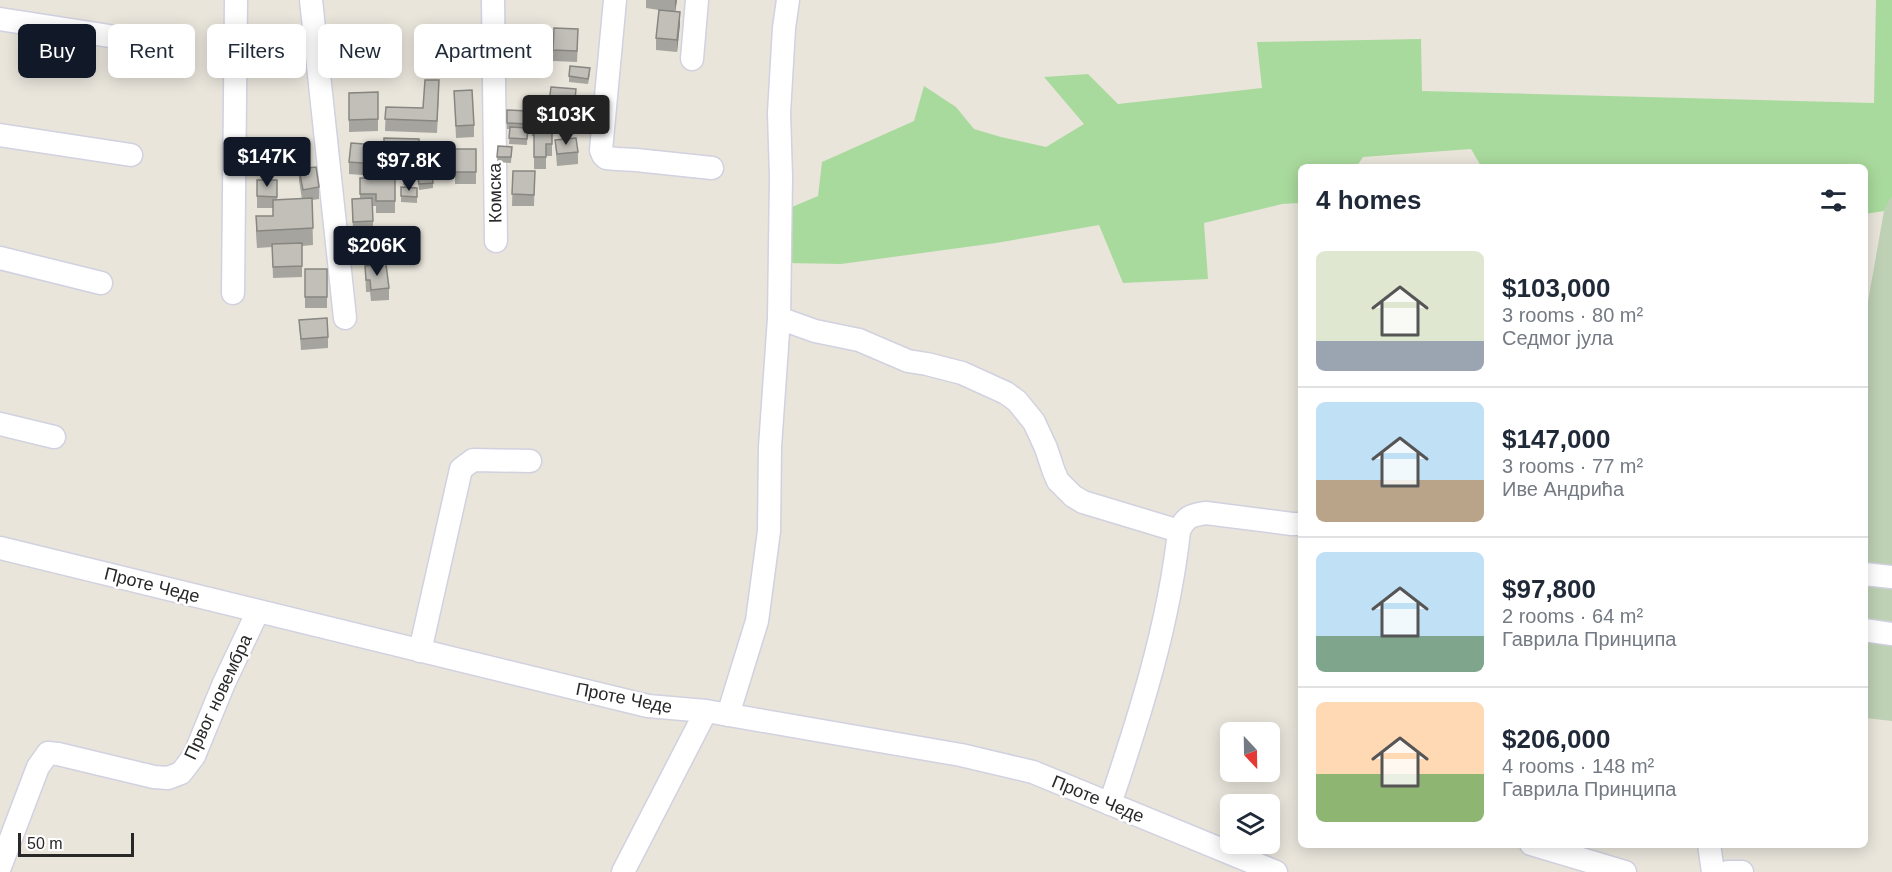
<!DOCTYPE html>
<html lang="en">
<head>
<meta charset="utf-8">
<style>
	body { margin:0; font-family:Arial,sans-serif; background:#f6f6f7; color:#1f2937; height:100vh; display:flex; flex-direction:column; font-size:22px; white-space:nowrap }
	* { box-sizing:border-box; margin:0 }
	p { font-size:20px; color:#747a83 }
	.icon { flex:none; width:33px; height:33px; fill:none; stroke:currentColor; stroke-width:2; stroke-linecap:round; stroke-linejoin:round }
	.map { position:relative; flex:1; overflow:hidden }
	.sheet { position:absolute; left:1298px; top:164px; width:570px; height:684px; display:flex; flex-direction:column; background:#fff; border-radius:9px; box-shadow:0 3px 15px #0003 }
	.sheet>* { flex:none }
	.hud { position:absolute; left:18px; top:24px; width:570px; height:54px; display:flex; gap:12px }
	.needle { width:39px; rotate:158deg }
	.buttons { position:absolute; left:1220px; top:722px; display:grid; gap:12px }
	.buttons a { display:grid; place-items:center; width:60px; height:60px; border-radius:9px; background:#fff; box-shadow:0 3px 15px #0003; font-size:30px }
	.scale { position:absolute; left:18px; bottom:15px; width:116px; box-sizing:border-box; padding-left:6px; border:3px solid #282828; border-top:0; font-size:16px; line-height:21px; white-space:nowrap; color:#282828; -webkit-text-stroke:4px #fff; paint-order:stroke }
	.price { position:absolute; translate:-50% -51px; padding:0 14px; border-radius:6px; background:#111827; color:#fff; font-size:20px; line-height:39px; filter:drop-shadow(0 2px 3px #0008) }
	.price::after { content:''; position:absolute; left:50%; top:36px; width:18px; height:14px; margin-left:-9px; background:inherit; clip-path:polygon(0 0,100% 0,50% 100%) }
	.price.on { background:#222; color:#fff }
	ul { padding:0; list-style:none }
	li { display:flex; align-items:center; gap:18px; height:150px; padding:0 18px }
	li+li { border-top:2px solid #e0e1e3 }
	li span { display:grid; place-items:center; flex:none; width:168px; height:120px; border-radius:9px; color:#555 }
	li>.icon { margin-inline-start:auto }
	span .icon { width:72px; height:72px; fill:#fffc; stroke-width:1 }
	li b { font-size:26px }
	h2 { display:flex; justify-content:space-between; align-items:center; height:72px; padding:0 18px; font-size:26px }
	.pill { padding:0 21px; border-radius:9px; background:#fff; box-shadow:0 3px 15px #0003; font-size:21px; line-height:54px }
	.pill.on { background:#111827; color:#fff }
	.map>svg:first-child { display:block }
</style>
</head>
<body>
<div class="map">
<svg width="1892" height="872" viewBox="0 0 1892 872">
	<rect width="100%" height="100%" fill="#e9e5db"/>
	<path fill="#a9da9d" d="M1876,0H1892V197L1884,211L1865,214L1864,166H1481L1471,149L1363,157L1357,166H1300V203L1282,204L1204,223L1208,279L1123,283L1099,225L996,243L841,264L788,263L792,207L818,196L822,162L914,121L924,86L956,107L974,129L1001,137L1046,147L1084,124L1044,77L1088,74L1118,104L1262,88L1257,42L1421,39L1422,91L1874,103Z"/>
	<path fill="#bed1b4" d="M1891,197H1892V721L1865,718V318L1884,211Z"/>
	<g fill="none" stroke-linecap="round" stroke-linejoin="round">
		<defs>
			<path id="minor" d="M311,0L345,318
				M493,0L496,241
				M615,0L601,150L603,155L606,158L617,159L636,160L712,168
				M0,19L129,39
				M692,59L697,0
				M0,135L131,155
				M0,258L101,283
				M233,293L236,0
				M779,318L815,331L859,340L908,361L927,364L962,373L1006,393L1017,401L1034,422L1046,448L1054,472L1058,481L1073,496L1083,502L1179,531
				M0,424L54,437
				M0,548L648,706L706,711L961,755L1033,772L1276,872
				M1864,574L1892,577
				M1864,630L1892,634
				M420,651L461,469L473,460L530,461
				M728,715L757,621L769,531L770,447L779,318L781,177L779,113L784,28L788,0
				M1110,804C1140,715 1169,624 1179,531C1185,517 1191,515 1206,513L1292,524H1300
				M1531,844L1625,872
				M1709,844L1713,872
				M0,867L38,767L48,753L58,754L154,777L168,778L181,773L194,756L224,683L258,611
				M623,872L706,711
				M1728,872H1742"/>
		</defs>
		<use href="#minor" stroke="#d1d1e0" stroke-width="25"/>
		<use href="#minor" stroke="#fff" stroke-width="22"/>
	</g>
	<path fill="#a6a49e" d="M646,0H677L675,12L680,24L677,52L656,50V38L659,10L646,8Z
		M578,41L577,62L553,61V50Z
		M590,74L588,84L569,82V76Z
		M454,91L474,125V137L456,138Z
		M378,92V131L349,132V93Z
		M439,92L437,133L385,131L386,107L423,108Z
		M576,101L573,133L547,130V118Z
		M507,110L528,111L527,145L509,144L510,129H507Z
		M544,111L543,132H552V156H546V169H534V136H532V130Z
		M384,138L419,139V172L433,183V188L419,190L417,173H412V187L417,188V203L401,202V187H404L405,173H383Z
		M555,140L578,152V164L557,166Z
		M498,146L512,147L511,163L497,162Z
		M455,149H476V184H455Z
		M377,157L376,176L349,174V162Z
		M299,169L319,187V199L312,200L313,245L302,246V277L273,278L272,247L257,248L256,234V216H273V208H257V180H277V200L302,199L299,181Z
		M513,171H535L534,206H512Z
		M360,178H395V213H376V206H373V233L353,234L352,199H360Z
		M365,266L389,288V300L371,301L370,292H366Z
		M305,269H327V308H305Z
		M299,320L328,337V348L301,350Z"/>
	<path fill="#878681" d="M675,0H677L675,13Z
		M680,12V24L677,52V40Z
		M576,89V101L573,133V121Z"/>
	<path fill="#c1bfb8" stroke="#878681" stroke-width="1.5" d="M659,10L680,12L677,40L656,38Z
		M554,28L578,29L577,51L553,50Z
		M570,66L590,68L588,79L569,76Z
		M425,80H439L437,121L385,119L386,107L423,108Z
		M551,87L576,89L573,121L547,118Z
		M472,90L474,125L456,126L454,91Z
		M378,92V119L349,120V93Z
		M507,110L528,111V124L507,123Z
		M533,110L544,111L543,131L532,130Z
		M510,127L528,128L527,139L509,138Z
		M534,132H552V144H546V157H534Z
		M384,138L419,139V149L384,148Z
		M576,138L578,152L557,154L555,140Z
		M351,143L377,145L376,164L349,162Z
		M498,146L512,147L511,157H497Z
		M455,149H476V172H455Z
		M383,151L419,152V162L383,161Z
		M316,167L319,187L303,190L299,169Z
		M431,170L433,183L419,184L417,172Z
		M405,171H412V184H404Z
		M513,171H535L534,195L512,194Z
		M360,178H395V201H376V194H360Z
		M257,180H277V197L257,196Z
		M401,187L417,188V197L401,196Z
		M312,198L313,228L257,231L256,216H273V200Z
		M372,198L373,221L353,222L352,199Z
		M302,243V266L273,267L272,244Z
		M386,264L389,288L371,290L370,280H366L365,266Z
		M305,269H327V297H305Z
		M327,318L328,337L301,339L299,320Z"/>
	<g text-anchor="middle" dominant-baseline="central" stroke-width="5" stroke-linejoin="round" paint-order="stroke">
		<g font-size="18" fill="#282828" stroke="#fff">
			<text transform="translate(495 193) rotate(-91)">Комска</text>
			<text transform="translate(152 585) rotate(14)">Проте Чеде</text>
			<text transform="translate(218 697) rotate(-65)">Првог новембра</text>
			<text transform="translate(624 698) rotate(11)">Проте Чеде</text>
			<text transform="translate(1098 799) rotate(22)">Проте Чеде</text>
		</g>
	</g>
</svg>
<div class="buttons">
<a><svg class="needle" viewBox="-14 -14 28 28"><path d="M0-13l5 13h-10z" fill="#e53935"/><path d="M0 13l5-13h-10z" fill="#747a83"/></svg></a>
<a><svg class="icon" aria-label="layers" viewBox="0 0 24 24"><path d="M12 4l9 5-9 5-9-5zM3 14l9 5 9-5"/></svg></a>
</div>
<div class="scale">50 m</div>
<b class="price on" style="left:566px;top:146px">$103K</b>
<b class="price" style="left:267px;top:188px">$147K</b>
<b class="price" style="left:409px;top:192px">$97.8K</b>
<b class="price" style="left:377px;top:277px">$206K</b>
<div class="hud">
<a class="pill on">Buy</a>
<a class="pill">Rent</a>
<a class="pill">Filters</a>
<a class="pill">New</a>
<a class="pill">Apartment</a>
</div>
<section class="sheet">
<h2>4 homes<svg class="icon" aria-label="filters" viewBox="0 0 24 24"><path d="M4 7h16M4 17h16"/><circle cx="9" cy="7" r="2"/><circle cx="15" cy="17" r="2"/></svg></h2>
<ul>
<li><span style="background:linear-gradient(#dfe7d0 75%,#9aa5b1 0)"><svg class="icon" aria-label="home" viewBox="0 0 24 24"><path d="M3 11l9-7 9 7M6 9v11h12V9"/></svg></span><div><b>$103,000</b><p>3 rooms · 80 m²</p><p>Седмог јула</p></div></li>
<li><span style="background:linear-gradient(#bfe0f5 65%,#b9a48a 0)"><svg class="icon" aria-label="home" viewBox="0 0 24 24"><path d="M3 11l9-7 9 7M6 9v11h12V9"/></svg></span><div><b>$147,000</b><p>3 rooms · 77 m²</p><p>Иве Андрића</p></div></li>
<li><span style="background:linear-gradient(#bfe0f5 70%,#7fa58c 0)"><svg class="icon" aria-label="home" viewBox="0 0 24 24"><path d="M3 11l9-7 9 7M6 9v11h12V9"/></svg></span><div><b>$97,800</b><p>2 rooms · 64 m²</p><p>Гаврила Принципа</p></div></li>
<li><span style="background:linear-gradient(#ffd9b3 60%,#8fb573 0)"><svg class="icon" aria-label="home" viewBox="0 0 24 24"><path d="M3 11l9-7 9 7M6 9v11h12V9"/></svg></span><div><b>$206,000</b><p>4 rooms · 148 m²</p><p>Гаврила Принципа</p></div></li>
</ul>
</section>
</div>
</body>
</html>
